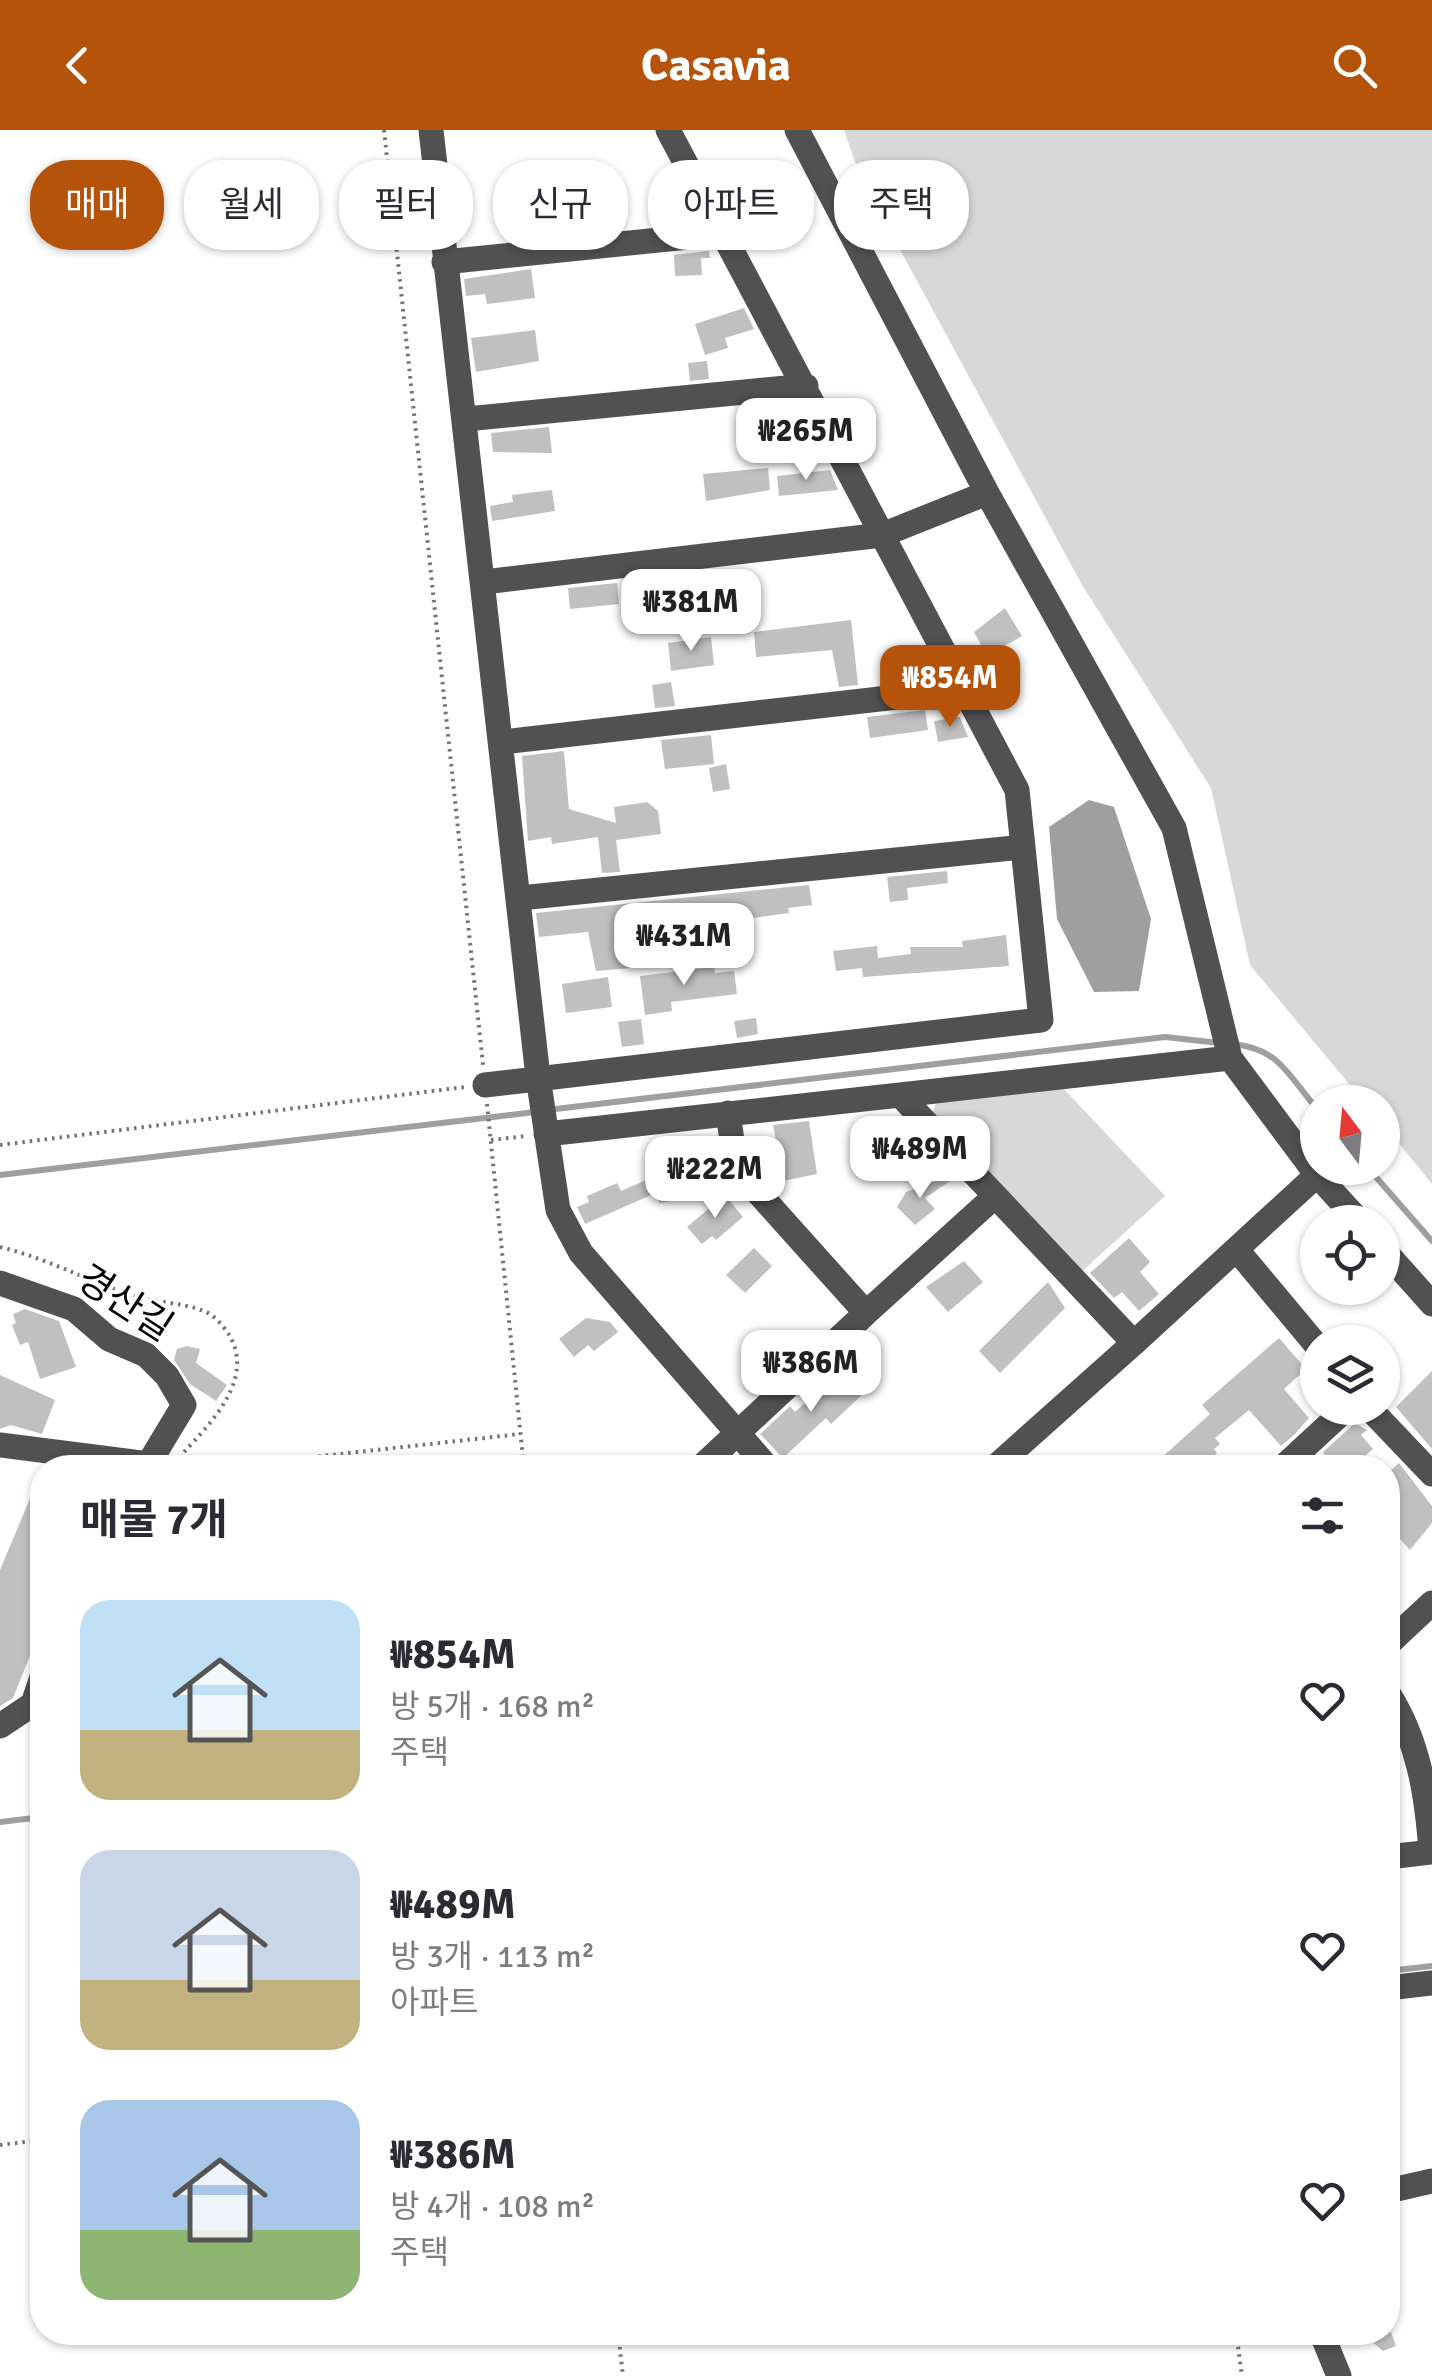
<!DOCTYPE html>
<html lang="ko">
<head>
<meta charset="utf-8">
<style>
	body { margin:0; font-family:Signika,"Noto Sans KR",sans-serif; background:#f7f7f7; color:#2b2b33; height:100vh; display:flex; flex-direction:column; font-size:38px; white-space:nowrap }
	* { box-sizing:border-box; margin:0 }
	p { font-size:32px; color:#7c7c81 }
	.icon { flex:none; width:55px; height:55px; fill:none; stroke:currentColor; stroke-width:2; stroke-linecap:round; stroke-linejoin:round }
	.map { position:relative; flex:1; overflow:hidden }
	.panel { position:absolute; left:30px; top:1325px; width:1370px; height:890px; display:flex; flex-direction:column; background:#fff; border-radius:40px; box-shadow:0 2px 8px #0004 }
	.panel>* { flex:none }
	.guide { position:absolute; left:30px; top:30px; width:1372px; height:90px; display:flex; gap:20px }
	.needle { width:65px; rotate:344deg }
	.controls { position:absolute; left:1300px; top:955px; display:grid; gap:20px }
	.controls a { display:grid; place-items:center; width:100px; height:100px; border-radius:50%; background:#fff; box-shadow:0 2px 8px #0004; font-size:50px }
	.price { position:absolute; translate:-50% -85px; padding:0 22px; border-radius:20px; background:#fff; color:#222; font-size:32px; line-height:65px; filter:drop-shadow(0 2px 5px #0008) }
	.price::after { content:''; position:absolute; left:50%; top:60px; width:30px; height:22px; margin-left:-15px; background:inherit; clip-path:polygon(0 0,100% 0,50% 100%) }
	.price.selected { background:#b45309; color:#fff }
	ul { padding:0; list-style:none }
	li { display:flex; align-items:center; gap:30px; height:250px; padding:0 50px }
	li span { display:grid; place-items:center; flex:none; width:280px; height:200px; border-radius:30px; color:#555 }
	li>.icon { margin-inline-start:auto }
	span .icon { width:120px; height:120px; fill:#fffc; stroke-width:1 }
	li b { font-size:42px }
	h2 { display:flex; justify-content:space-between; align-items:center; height:120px; padding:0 50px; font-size:42px }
	.pill { padding:0 35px; border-radius:40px; background:#fff; box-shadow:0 2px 8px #0004; font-size:35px; line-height:90px }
	.pill.selected { background:#b45309; color:#fff }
	header { display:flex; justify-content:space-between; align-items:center; height:130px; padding:0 50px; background:#b45309; color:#fff; font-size:45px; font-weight:700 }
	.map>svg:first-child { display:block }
</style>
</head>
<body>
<header><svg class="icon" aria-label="back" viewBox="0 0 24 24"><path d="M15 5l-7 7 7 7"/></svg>Casavia<svg class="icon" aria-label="search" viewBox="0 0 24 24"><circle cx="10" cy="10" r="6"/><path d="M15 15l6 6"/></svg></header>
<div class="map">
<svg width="1432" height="2246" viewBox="0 0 1432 2246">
	<rect width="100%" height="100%" fill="#fff"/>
	<path fill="#d8d8d8" d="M844,0H1432V1054L1383,994L1382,972H1364L1250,835L1211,658L1082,455L860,46Z
		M1062,957L1165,1066L1079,1144L931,986L936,973Z"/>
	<path fill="#9f9f9f" d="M1089,670L1114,677L1151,789L1139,861L1094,862L1057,789L1049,697Z"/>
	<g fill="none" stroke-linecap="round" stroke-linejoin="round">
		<path stroke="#9f9f9f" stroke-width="6" d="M1233,914C1281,919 1288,946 1318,980
			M547,980L1165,907L1220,913
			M1368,1038L1432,1111
			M0,1045L535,982
			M0,1692L42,1687
			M1388,1841L1432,1836"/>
	</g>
	<path fill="#c0c0c0" d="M709,121L710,128H701L702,145L675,146L674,125Z
		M531,139L535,168L487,174L485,164L466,166L464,149Z
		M744,178L754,199L725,208L728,218L705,225L695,194Z
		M535,200L539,231L476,242L471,208Z
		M707,231L709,249L690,251L688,233Z
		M549,297L552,323L493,322L491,303Z
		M768,338L770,360L706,371L703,344Z
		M830,340L838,360L779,366L777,346Z
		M552,360L555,381L492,391L490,376L513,372L512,365Z
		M617,453L619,474L570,479L568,458Z
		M1005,478L1022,506L987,526L974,502Z
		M851,490L858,555L839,557L832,520L756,527L754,502Z
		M711,507L714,535L671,541L668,513Z
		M671,552L675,576L655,578L652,555Z
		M925,580L928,600L870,608L867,587Z
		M960,587L968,607L938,612L934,591Z
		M711,605L714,634L665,639L661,610Z
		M564,621L569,679L616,693L614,677L647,672L658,681L661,704L616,710L620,742L602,743L598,707L552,714L551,707L528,711L522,626Z
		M726,634L730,659L713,662L709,638Z
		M947,741L948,753L907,758L908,770L890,772L887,747Z
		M809,755L812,775L788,778L789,783L695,796V801L678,803L675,778L623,785L621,828L631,838L596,841L588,802L539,807L536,783Z
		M1006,805L1009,836L863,847L862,838L836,841L833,821L877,816L878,828L911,824L910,817H963L962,811Z
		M714,837L715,843L734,841L737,864L671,872L672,881L645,885L640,846Z
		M608,847L612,877L566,883L562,854Z
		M756,888L758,904L737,908L734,891Z
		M641,889L644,914L622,917L618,892Z
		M809,991L817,1044L783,1051L773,995Z
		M877,1010L894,1030L877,1045L859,1026Z
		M691,1044L694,1068L659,1073L658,1062L585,1094L577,1077L589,1072L587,1066L617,1053L621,1061L648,1049Z
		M947,1047L950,1051L925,1068L935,1079L915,1095L897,1077L906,1062Z
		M720,1069L729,1070L743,1087L716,1110L712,1106L702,1114L687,1097Z
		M1129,1108L1150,1132L1140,1142L1159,1164L1139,1181L1122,1162L1114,1168L1090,1143Z
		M754,1118L772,1136L745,1163L726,1145Z
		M964,1131L983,1152L948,1182L926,1157Z
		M1048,1152L1065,1178L1000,1243L979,1221Z
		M25,1179L59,1191L76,1237L40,1249L28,1212L20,1215L12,1195L16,1193L13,1184Z
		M586,1188L610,1192L618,1202L594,1221L588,1215L574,1227L559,1209Z
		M1279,1208L1306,1239L1284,1259L1309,1288L1295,1304L1281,1316L1249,1280L1215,1308L1220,1314L1214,1319L1217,1323L1201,1338H1150L1210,1284L1202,1275Z
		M187,1216L200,1219L196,1233L227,1255L216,1271L190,1254L174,1230L177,1219Z
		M1432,1241V1319L1396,1277Z
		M844,1244L863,1264L831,1294L826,1288L783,1328L760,1304L790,1276L795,1282L830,1250L834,1254Z
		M0,1245L55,1270L42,1304L11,1295L0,1299Z
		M1355,1293L1367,1300L1361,1305L1373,1319L1351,1338H1333L1323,1322Z
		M1399,1333L1432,1376V1393L1410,1420L1388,1396L1398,1380L1388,1370V1343Z
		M42,1340V1496L13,1568L0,1576V1440Z
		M1361,2202H1391L1396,2216L1383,2221Z"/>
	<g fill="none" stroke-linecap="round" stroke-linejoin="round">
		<path stroke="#737373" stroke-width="4" stroke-dasharray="2.5 5" stroke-linecap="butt" d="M384,0L483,935
			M487,974L524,1338
			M491,1010L526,1006
			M0,1015L465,957
			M0,1117C46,1128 86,1150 131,1165C155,1173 183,1172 206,1182C215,1186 223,1196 228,1203C256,1247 213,1291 184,1322
			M214,1338L520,1304
			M0,2015L42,2010
			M618,2202L623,2246
			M1236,2202L1242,2246"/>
		<path stroke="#515151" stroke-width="25" d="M431,0L538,947L558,1080L581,1123L768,1338
			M797,0L987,363L1174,698L1230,928L1317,1045L1360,1092
			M444,132L727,103
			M466,289L806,256
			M484,452L882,405L987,363
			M502,612L968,559
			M520,768L1023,717
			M485,955L1041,890L1017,660L668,0
			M900,965L1230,928
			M546,1004L900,965L1134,1213L994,1338
			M1382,1118L1432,1174
			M1237,1120L1318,1217
			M0,1153L74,1179L109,1209L146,1225L167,1246L184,1275L146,1338
			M866,1183L993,1068
			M1134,1213L1317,1045
			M1369,1278L1432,1344
			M0,1315L149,1334
			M700,1338L866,1183L736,1038L728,983
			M1282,1338L1347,1278
			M1388,1514L1432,1473
			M1388,1563C1419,1611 1427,1666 1431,1722
			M0,1596L33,1574L42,1547
			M1388,1727L1432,1722
			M1388,1858L1432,1853
			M1388,2061L1432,2051
			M1321,2202L1339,2246"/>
	</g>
	<g text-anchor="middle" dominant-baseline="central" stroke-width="8" stroke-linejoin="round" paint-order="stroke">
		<g font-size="38" fill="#000" stroke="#fff">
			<text transform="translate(125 1173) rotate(33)">경산길</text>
		</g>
	</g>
</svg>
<div class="controls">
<a><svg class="needle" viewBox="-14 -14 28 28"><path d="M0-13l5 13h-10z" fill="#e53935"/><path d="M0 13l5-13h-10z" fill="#7c7c81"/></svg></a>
<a><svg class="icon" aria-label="locate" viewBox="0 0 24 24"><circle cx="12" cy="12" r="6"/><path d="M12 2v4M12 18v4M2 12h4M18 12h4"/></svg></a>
<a><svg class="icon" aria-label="layers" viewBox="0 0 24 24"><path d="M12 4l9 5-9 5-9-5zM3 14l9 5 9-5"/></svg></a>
</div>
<b class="price" style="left:806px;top:353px">₩265M</b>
<b class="price" style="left:691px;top:524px">₩381M</b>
<b class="price selected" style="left:950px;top:600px">₩854M</b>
<b class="price" style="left:684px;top:858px">₩431M</b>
<b class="price" style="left:920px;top:1071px">₩489M</b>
<b class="price" style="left:715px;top:1091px">₩222M</b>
<b class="price" style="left:811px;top:1285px">₩386M</b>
<div class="guide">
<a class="pill selected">매매</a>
<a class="pill">월세</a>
<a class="pill">필터</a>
<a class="pill">신규</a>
<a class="pill">아파트</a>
<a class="pill">주택</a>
</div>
<section class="panel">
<h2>매물 7개<svg class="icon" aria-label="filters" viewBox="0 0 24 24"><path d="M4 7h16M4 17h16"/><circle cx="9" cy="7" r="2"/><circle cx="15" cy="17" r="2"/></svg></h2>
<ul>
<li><span style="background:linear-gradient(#bfe0f5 65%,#c2b280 0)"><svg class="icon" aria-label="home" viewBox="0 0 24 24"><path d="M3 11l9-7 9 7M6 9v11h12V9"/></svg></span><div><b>₩854M</b><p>방 5개 · 168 m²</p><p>주택</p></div><svg class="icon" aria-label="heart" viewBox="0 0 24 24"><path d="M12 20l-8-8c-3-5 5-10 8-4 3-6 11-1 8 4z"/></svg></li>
<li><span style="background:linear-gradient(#c9d6e8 65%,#c2b280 0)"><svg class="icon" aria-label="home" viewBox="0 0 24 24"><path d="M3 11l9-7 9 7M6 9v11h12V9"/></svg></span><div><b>₩489M</b><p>방 3개 · 113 m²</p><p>아파트</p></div><svg class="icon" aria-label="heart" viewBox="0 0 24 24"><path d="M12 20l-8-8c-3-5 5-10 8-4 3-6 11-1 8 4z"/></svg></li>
<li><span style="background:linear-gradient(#a9c7e8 65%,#8fb573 0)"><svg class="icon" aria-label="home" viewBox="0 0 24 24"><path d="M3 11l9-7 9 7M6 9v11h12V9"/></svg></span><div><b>₩386M</b><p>방 4개 · 108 m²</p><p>주택</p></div><svg class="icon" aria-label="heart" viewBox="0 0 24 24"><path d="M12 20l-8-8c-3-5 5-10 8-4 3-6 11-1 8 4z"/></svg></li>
</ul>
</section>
</div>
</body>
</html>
